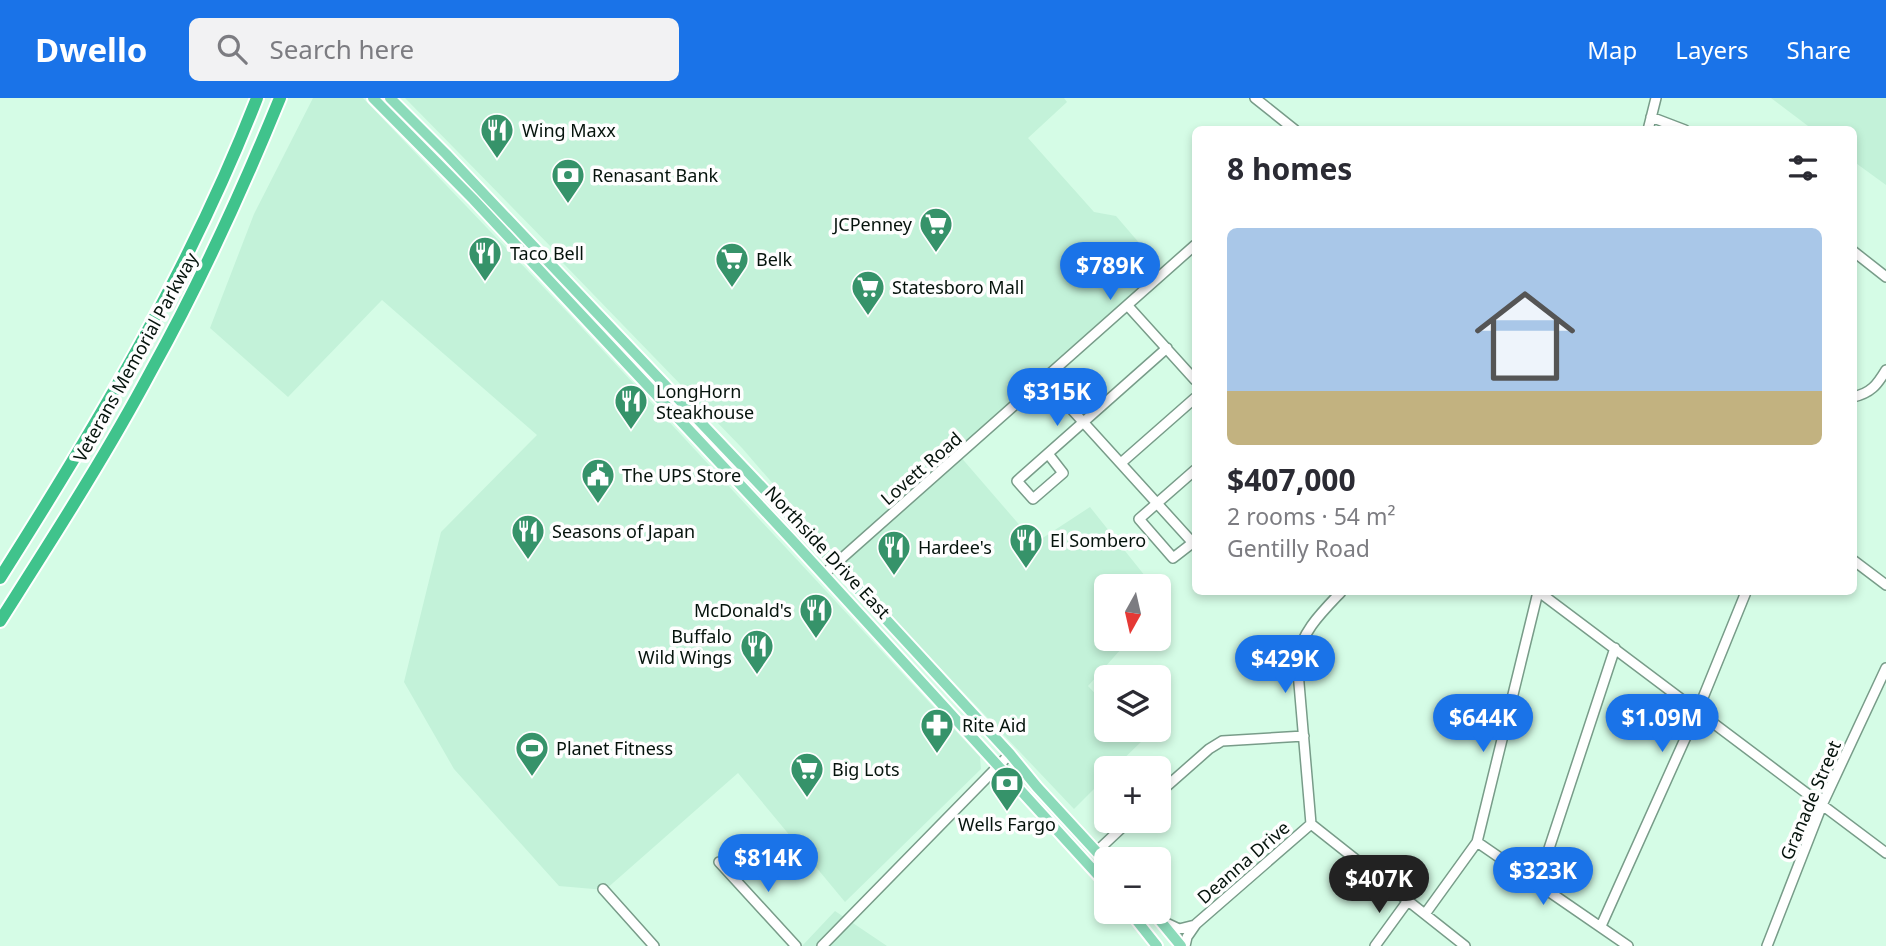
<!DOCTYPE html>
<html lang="en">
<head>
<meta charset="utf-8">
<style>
	body { margin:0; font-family:"Noto Sans",sans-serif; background:#f2f2f3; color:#2b2b33; height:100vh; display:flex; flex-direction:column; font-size:26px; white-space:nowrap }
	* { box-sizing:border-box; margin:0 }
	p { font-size:23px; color:#7c7c81 }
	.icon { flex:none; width:38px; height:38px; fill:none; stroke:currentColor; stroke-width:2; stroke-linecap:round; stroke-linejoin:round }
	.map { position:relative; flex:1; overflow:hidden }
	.side { position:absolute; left:1192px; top:28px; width:665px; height:469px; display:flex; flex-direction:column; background:#fff; border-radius:10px; box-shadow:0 4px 10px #0003 }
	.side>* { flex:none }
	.needle { width:46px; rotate:188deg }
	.controls { position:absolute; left:1094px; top:476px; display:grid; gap:14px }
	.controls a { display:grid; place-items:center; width:77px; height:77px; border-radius:10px; background:#fff; box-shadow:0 4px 10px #0003; font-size:35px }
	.price { position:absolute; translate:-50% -60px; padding:0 16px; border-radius:24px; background:#1a73e8; color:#fff; font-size:23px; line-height:46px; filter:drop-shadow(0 2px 4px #0008) }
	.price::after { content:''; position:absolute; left:50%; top:42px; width:21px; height:16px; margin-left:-10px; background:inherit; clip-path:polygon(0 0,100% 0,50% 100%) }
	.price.on { background:#222; color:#fff }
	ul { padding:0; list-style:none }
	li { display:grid; align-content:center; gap:14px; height:371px; padding:0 35px }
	li span { display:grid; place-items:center; height:217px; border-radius:10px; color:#555 }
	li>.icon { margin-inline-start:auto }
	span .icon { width:126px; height:126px; fill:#fffc; stroke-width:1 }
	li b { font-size:30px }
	h2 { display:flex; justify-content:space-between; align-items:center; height:84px; padding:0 35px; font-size:30px }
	header { display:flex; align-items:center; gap:42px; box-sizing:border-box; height:98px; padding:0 35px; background:#1a73e8; color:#fff }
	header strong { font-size:33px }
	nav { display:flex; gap:38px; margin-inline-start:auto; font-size:24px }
	.search { width:490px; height:63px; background:#f2f2f3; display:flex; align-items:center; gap:18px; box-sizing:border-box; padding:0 24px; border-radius:10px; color:#7c7c81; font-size:26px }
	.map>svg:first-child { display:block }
</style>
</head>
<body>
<header>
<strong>Dwello</strong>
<div class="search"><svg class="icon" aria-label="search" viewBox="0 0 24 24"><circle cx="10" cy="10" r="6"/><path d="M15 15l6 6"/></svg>Search here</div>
<nav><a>Map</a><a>Layers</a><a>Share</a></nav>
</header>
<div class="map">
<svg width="1886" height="848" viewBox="0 0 1886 848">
	<rect width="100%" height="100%" fill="#d5fce6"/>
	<path fill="#c3f2d9" d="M313,0H363L570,217L980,659L981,671L845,804L738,675L605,792L559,788L454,671L404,584L441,434L537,337L382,202L288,299L210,230L254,116Z
		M405,0H1064L1067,4L1028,40L1094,114L1116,118L1165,175L959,357L1035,445L1090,409L1153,488H1106V541H1130L1088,588L1106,607V632H1131L1142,643L1114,670H1106V679L1074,711L852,477L742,350L562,164L554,152Z
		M1771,0H1886V87L1853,63V32L1812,31Z
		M835,813L887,848H802Z"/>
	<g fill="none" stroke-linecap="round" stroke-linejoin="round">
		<defs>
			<path id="minor" d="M1255,0L1295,32
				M1651,19L1685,32
				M1648,32L1656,0
				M1853,153L1886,179
				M1128,208L1195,282
				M1045,282L1193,445
				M1853,299C1871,295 1877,287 1886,272
				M1049,357L1063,375L1033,401L1017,383L1167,250
				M1121,365L1195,300
				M1195,372L1139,421L1173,460L1195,443
				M1853,462L1886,487
				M824,476L1195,147
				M1539,494L1886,755
				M1158,696L1209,651L1222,643L1304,638
				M1311,726L1297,562C1301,534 1322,514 1341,494
				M1311,726L1465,848
				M1477,744L1628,848
				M1096,754L1129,723
				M719,764L796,848
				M1537,787L1615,550
				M603,791L654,848
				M1425,816L1477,744L1538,494
				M1162,823L1179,831L1195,827
				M1601,828L1698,612L1746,494
				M822,848L1010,656
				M1185,848L1187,839L1196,826L1311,726
				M1375,848L1407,804
				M1767,848L1822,707L1886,570"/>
			<path id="major" d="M373,0L473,101L791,441L1106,786
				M390,0L446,56L835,466L1010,656L1037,689L1106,764
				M1130,814L1157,848
				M1153,814L1181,848"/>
			<path id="highway" d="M0,480C97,327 191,170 257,0
				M0,523C52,441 105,359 151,273C200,185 242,93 280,0"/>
		</defs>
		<use href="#minor" stroke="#789c89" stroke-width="12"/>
		<use href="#major" stroke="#fff" stroke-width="14"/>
		<use href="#highway" stroke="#fff" stroke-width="16"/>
		<use href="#minor" stroke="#fff" stroke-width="9"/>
		<use href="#major" stroke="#8cdbba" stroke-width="10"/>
		<use href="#highway" stroke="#40c38c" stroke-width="12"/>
	</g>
	<defs>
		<symbol id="restaurant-pin" viewBox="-11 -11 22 30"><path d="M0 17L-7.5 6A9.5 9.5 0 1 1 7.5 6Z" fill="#36936a" stroke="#fefefe"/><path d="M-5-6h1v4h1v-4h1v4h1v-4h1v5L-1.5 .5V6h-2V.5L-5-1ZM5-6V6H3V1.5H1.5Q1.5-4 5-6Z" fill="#fff"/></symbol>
		<symbol id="bank-pin" viewBox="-11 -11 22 30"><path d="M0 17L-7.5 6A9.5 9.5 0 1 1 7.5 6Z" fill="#36936a" stroke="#fefefe"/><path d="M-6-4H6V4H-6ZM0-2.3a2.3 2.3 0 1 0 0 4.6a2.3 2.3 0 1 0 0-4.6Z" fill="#fff"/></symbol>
		<symbol id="supermarket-pin" viewBox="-11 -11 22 30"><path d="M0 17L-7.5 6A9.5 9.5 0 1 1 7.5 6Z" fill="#36936a" stroke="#fefefe"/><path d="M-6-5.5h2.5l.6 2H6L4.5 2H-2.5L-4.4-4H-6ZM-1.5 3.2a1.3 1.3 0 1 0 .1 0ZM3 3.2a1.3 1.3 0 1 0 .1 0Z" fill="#fff"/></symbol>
		<symbol id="civic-pin" viewBox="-11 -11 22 30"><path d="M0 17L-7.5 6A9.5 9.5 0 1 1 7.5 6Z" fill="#36936a" stroke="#fefefe"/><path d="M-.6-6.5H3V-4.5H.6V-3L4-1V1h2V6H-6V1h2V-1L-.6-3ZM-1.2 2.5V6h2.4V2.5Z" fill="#fff"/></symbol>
		<symbol id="pharmacy-pin" viewBox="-11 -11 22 30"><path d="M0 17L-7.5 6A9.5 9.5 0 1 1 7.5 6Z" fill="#36936a" stroke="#fefefe"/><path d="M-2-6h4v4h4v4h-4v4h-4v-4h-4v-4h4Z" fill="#fff"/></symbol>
		<symbol id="stadium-pin" viewBox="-11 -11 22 30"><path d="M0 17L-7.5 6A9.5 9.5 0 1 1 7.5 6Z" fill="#36936a" stroke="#fefefe"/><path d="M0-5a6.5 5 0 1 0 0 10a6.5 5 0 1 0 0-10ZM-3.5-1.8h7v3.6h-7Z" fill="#fff"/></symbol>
	</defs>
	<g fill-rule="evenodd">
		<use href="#restaurant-pin" x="478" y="13" width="38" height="52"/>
		<use href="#bank-pin" x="549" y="58" width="38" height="52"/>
		<use href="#supermarket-pin" x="917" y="107" width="38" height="52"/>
		<use href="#restaurant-pin" x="466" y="136" width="38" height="52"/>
		<use href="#supermarket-pin" x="713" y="142" width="38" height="52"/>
		<use href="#supermarket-pin" x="849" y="170" width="38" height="52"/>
		<use href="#restaurant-pin" x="612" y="284" width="38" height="52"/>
		<use href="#civic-pin" x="579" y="358" width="38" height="52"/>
		<use href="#restaurant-pin" x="509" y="414" width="38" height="52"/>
		<use href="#restaurant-pin" x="1007" y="423" width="38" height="52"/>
		<use href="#restaurant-pin" x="875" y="430" width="38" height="52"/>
		<use href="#restaurant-pin" x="797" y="493" width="38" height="52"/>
		<use href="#restaurant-pin" x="738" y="529" width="38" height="52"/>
		<use href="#pharmacy-pin" x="918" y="608" width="38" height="52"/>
		<use href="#stadium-pin" x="513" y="631" width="38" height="52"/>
		<use href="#supermarket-pin" x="788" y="652" width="38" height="52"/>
		<use href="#bank-pin" x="988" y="666" width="38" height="52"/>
	</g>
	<g text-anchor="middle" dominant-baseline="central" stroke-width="7" stroke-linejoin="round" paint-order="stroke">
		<g font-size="18" fill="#05130c" stroke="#fefefe" text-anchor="start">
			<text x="522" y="32">Wing Maxx</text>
			<text x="592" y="77">Renasant Bank</text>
			<text x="912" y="126" text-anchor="end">JCPenney</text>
			<text x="510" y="155">Taco Bell</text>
			<text x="756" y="161">Belk</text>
			<text x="892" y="189">Statesboro Mall</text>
			<text x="656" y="293">LongHorn<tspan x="656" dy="21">Steakhouse</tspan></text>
			<text x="622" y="377">The UPS Store</text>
			<text x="552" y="433">Seasons of Japan</text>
			<text x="1050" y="442">El Sombero</text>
			<text x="918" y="449">Hardee's</text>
			<text x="792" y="512" text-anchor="end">McDonald's</text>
			<text x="732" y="538" text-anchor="end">Buffalo<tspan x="732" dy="21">Wild Wings</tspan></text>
			<text x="962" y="627">Rite Aid</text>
			<text x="556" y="650">Planet Fitness</text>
			<text x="832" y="671">Big Lots</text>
			<text x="1007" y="726" text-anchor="middle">Wells Fargo</text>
		</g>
		<g font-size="18" fill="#05130c" stroke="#fefefe">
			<text transform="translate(135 259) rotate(-61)">Veterans Memorial Parkway</text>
			<text transform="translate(921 370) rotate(-41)">Lovett Road</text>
			<text transform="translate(828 454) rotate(47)">Northside Drive East</text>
			<text transform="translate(1810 702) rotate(-67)">Granade Street</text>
			<text transform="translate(1243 764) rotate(-41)">Deanna Drive</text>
		</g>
	</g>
</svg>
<div class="controls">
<a><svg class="needle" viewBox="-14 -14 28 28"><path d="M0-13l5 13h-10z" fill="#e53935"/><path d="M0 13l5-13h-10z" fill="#7c7c81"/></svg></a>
<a><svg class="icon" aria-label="layers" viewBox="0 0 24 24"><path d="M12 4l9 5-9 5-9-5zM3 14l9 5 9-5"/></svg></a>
<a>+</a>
<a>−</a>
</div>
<b class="price" style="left:1110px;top:204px">$789K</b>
<b class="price" style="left:1057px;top:330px">$315K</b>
<b class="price" style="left:1285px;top:597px">$429K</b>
<b class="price" style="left:1483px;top:656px">$644K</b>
<b class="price" style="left:1662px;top:656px">$1.09M</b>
<b class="price" style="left:768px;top:796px">$814K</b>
<b class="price" style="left:1543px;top:809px">$323K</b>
<b class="price on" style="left:1379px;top:817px">$407K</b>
<section class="side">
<h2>8 homes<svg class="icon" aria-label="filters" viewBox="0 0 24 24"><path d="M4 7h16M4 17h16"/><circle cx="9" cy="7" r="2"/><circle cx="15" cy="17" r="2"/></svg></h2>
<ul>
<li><span style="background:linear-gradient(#a9c7e8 75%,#c2b280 0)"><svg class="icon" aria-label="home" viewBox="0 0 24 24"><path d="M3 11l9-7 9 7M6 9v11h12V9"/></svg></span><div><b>$407,000</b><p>2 rooms · 54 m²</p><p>Gentilly Road</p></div></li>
</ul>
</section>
</div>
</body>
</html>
